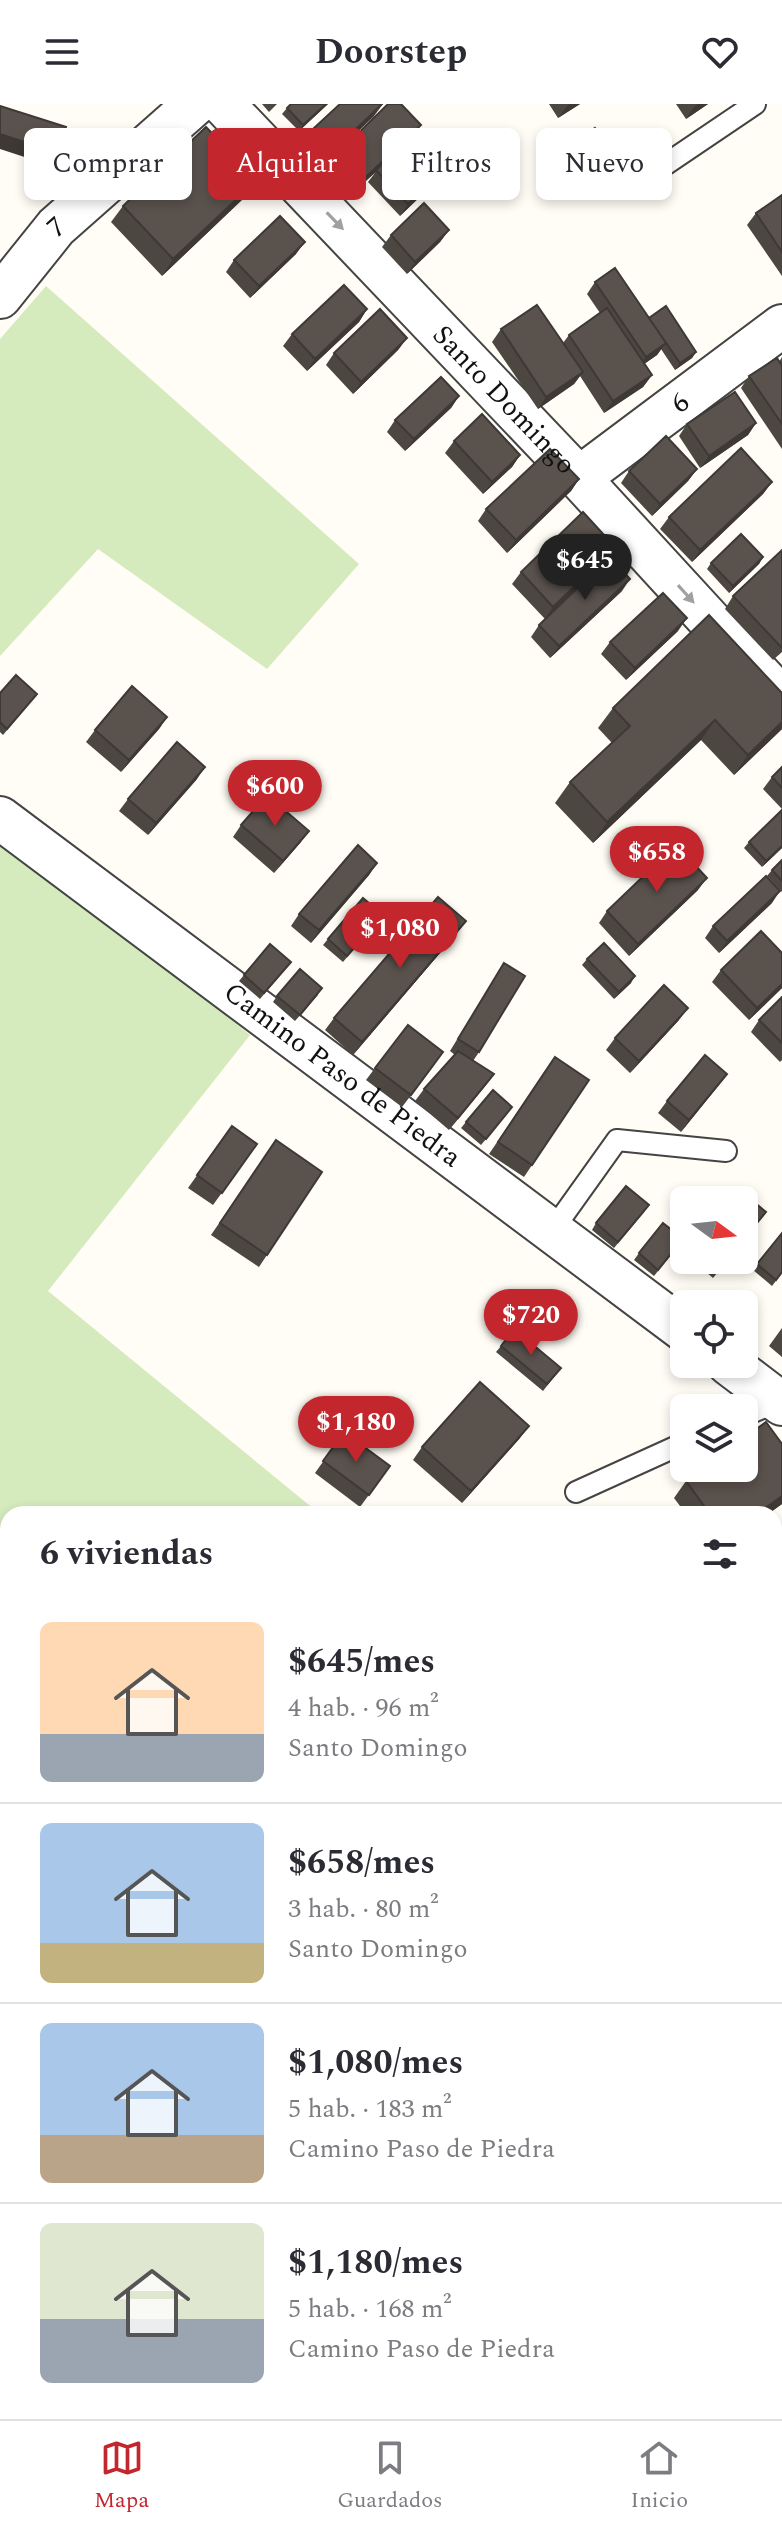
<!DOCTYPE html>
<html lang="es">
<head>
<meta charset="utf-8">
<style>
	body { margin:0; font-family:Spectral,serif; background:#f7f7f7; color:#2b2b33; height:100vh; display:flex; flex-direction:column; font-size:30px; white-space:nowrap }
	* { box-sizing:border-box; margin:0 }
	p { font-size:26px; color:#7c7c81 }
	.icon { flex:none; width:44px; height:44px; fill:none; stroke:currentColor; stroke-width:2; stroke-linecap:round; stroke-linejoin:round }
	.map { position:relative; flex:1; overflow:hidden }
	.sheet { position:absolute; left:0px; top:1402px; width:782px; height:914px; display:flex; flex-direction:column; background:#fff; border-radius:24px 24px 0 0; box-shadow:0 4px 12px #0003 }
	.sheet>* { flex:none }
	.guide { position:absolute; left:24px; top:24px; width:734px; height:72px; display:flex; gap:16px }
	.needle { width:52px; rotate:105deg }
	.fabs { position:absolute; left:670px; top:1082px; display:grid; gap:16px }
	.fabs a { display:grid; place-items:center; width:88px; height:88px; border-radius:12px; background:#fff; box-shadow:0 4px 12px #0003; font-size:40px }
	.price { position:absolute; translate:-50% -68px; padding:0 18px; border-radius:28px; background:#c4262e; color:#fff; font-size:26px; line-height:52px; filter:drop-shadow(0 2px 4px #0008) }
	.price::after { content:''; position:absolute; left:50%; top:48px; width:24px; height:18px; margin-left:-12px; background:inherit; clip-path:polygon(0 0,100% 0,50% 100%) }
	.price.selected { background:#222; color:#fff }
	ul { padding:0; list-style:none }
	li { display:flex; align-items:center; gap:24px; height:200px; padding:0 40px }
	li+li { border-top:2px solid #e1e1e2 }
	li span { display:grid; place-items:center; flex:none; width:224px; height:160px; border-radius:12px; color:#555 }
	li>.icon { margin-inline-start:auto }
	span .icon { width:96px; height:96px; fill:#fffc; stroke-width:1 }
	li b { font-size:34px }
	h2 { display:flex; justify-content:space-between; align-items:center; height:96px; padding:0 40px; font-size:34px }
	.pill { padding:0 28px; border-radius:12px; background:#fff; box-shadow:0 4px 12px #0003; font-size:28px; line-height:72px }
	.pill.selected { background:#c4262e; color:#fff }
	header { display:flex; justify-content:space-between; align-items:center; height:104px; padding:0 40px; background:#fff; font-size:36px; font-weight:700 }
	.tab-bar { display:flex; justify-content:space-around; align-items:center; height:112px; border-top:2px solid #e1e1e2; background:#fff; font-size:22px; color:#7c7c81 }
	.tab-bar a { display:grid; justify-items:center; gap:4px }
	.tab-bar .selected { color:#c4262e }
	.map>svg:first-child { display:block }
</style>
</head>
<body>
<header><svg class="icon" aria-label="menu" viewBox="0 0 24 24"><path d="M4 6h16M4 12h16M4 18h16"/></svg>Doorstep<svg class="icon" aria-label="heart" viewBox="0 0 24 24"><path d="M12 20l-8-8c-3-5 5-10 8-4 3-6 11-1 8 4z"/></svg></header>
<div class="map">
<svg width="782" height="2315" viewBox="0 0 782 2315">
	<rect width="100%" height="100%" fill="#fffdf5"/>
	<path fill="#d5ebbd" d="M46,182L359,460L267,565L98,445L0,552V235Z
		M0,728L250,931L48,1187L320,1410H8V2308H774V1783L782,1790V2315H0Z"/>
	<g fill="none" stroke-linecap="round" stroke-linejoin="round">
		<defs>
			<path id="lane" d="M641,77L755,0
				M552,1127L617,1036L726,1047
				M744,1312L778,1297
				M576,1388L684,1339"/>
			<g id="street">
				<path id="s1" d="M223,0L579,374L782,595"/>
				<path id="s2" d="M0,193L56,123L195,0"/>
				<path id="s3" d="M579,374L782,222"/>
				<path id="s4" d="M0,714L684,1226"/>
				<path d="M729,1260L782,1300"/>
			</g>
		</defs>
		<use href="#lane" stroke="#444" stroke-width="24"/>
		<use href="#street" stroke="#444" stroke-width="46"/>
		<use href="#lane" stroke="#fff" stroke-width="20"/>
		<use href="#street" stroke="#fff" stroke-width="42"/>
	</g>
	<path fill="#4d4742" d="M262,0H277L269,8Z
		M328,0L299,27L282,10L287,4Z
		M549,0H580L558,14Z
		M676,0H708L686,15Z
		M374,12L326,58L305,37L314,24Z
		M421,21L412,33L404,41L435,74L427,86L400,112L368,78L375,69L357,85L332,58L341,46Z
		M611,47L602,59L552,93L536,71L545,59Z
		M782,91V172L747,121L756,109Z
		M245,93L162,172L111,118L123,102Z
		M449,126L440,138L407,170L382,143L391,131Z
		M296,150L250,194L226,168L234,156Z
		M595,178L696,248L692,254L675,266L661,245L657,251L644,260L652,271L643,283L604,309L580,272L574,280L538,305L492,238L501,225L563,239L569,231L600,209L587,190Z
		M367,205L359,218L307,267L283,242L292,230Z
		M407,234L398,246L353,290L326,261L334,249Z
		M782,253V345L741,284L749,272L779,258Z
		M459,292L451,304L405,347L387,328L395,316Z
		M756,319L748,331L700,364L679,332L687,320Z
		M454,337L520,351L512,363L483,390L445,349Z
		M697,365L688,377L652,412L621,379L629,367Z
		M579,375L571,387L507,449L478,417L486,405Z
		M772,378L763,390L692,458L660,425L669,413Z
		M615,443L607,455L545,515L512,480L521,468Z
		M782,446V548L773,556L725,505L733,492Z
		M763,453L759,460L729,489L707,465L711,459Z
		M622,487L550,554L531,533L539,521Z
		M709,511L782,625L734,671L701,636L593,739L555,699L570,678L612,639L598,624L613,604Z
		M678,527L626,576L601,550L610,538Z
		M0,589L37,590L3,631L0,628Z
		M167,613L159,625L121,668L86,638L95,626Z
		M782,663V705L763,685L772,673Z
		M197,675L148,731L119,707L128,695Z
		M782,706V744L762,763L744,744L749,738Z
		M241,721L309,727L300,739L274,769L233,733Z
		M782,756V788L767,772L772,766Z
		M377,759L369,771L311,839L291,822L299,810Z
		M698,786L629,852L599,819L607,807Z
		M772,799L719,849L705,834L713,822Z
		M383,811L343,858L323,841L328,835Z
		M457,829L353,951L325,926L334,914Z
		M587,855L631,879L614,895L582,861Z
		M504,859L479,948L473,957L485,982L449,1026L415,997L424,985L455,951L450,947Z
		M286,864L260,895L239,877L244,871Z
		M721,866L782,884L749,916L712,878Z
		M318,891L295,917L273,898L277,892Z
		M782,893V956L780,958L751,928L759,916Z
		M679,916L630,969L606,946L615,934Z
		M555,953L589,976L524,1073L489,1050Z
		M435,960L402,1003L366,976L375,964Z
		M718,982L681,1028L658,1009L667,997Z
		M508,1009L481,1041L461,1024L466,1018Z
		M232,1022L257,1040L213,1101L188,1084Z
		M276,1036L322,1068L259,1163L211,1131Z
		M645,1107L614,1144L592,1126L596,1119Z
		M678,1142L654,1172L634,1156L639,1149Z
		M692,1156H728L713,1174Z
		M757,1160L782,1169L772,1182L753,1166Z
		M782,1224V1253L769,1242Z
		M501,1242L561,1264L543,1287L496,1248Z
		M344,1328L390,1362L360,1403L315,1369Z
		M520,1334L462,1399L413,1356L422,1343Z
		M782,1340V1400L768,1410H686L674,1394L686,1377Z
		M782,1565V1586L774,1576Z"/>
	<path fill="#3f3936" d="M326,0H328L299,27L303,21Z
		M383,0L374,12L326,58L334,46Z
		M570,0H580L558,14L567,2Z
		M698,0H708L686,15L694,3Z
		M421,21L412,33L357,85L366,73Z
		M0,30L58,49L49,61L0,45Z
		M611,47L602,59L552,93L560,81Z
		M435,74L427,86L400,112L408,100Z
		M257,76L245,93L162,172L173,155Z
		M449,126L440,138L407,170L415,158Z
		M305,138L296,150L250,194L259,182Z
		M367,205L359,218L307,267L315,255Z
		M407,234L398,246L353,290L361,278Z
		M666,239L657,251L637,265L646,253Z
		M696,248L692,254L675,266L680,259Z
		M583,268L574,280L538,305L546,293Z
		M652,271L643,283L604,309L613,297Z
		M459,292L451,304L405,347L414,335Z
		M756,319L748,331L700,364L709,352Z
		M520,351L512,363L483,390L492,378Z
		M697,365L688,377L652,412L660,400Z
		M579,375L571,387L507,449L516,436Z
		M772,378L763,390L692,458L700,446Z
		M615,443L607,455L545,515L553,503Z
		M763,453L759,460L729,489L733,482Z
		M630,475L622,487L550,554L559,542Z
		M687,514L678,527L626,576L635,564Z
		M167,613L159,625L121,668L129,656Z
		M715,616L701,636L593,739L607,718Z
		M782,618V625L734,671L748,651Z
		M205,663L197,675L148,731L156,719Z
		M309,727L300,739L274,769L283,757Z
		M782,742V744L762,763L766,757Z
		M377,759L369,771L311,839L319,826Z
		M707,774L698,786L629,852L638,840Z
		M780,787L772,799L719,849L727,837Z
		M466,817L457,829L353,951L362,938Z
		M635,872L631,879L614,895L619,888Z
		M782,880V884L749,916L757,904Z
		M688,904L679,916L630,969L639,957Z
		M494,970L485,982L449,1026L458,1014Z
		M727,970L718,982L681,1028L689,1016Z
		M529,1322L520,1334L462,1399L471,1387Z
		M782,1392V1400L768,1410H757Z"/>
	<path fill="#5a524d" stroke="#3f3936" stroke-width="2" d="M291,0H326L303,21L287,4Z
		M340,0H382L334,46L314,24Z
		M388,0H401L421,21L366,73L341,46Z
		M0,2L66,23L58,49L0,30Z
		M206,23L257,76L173,155L123,102Z
		M595,24L611,47L560,81L545,59Z
		M403,40L435,74L408,100L376,66Z
		M782,91V148L756,109Z
		M424,99L449,126L415,158L391,131Z
		M280,112L305,138L259,182L234,156Z
		M615,164L666,239L646,253L595,178Z
		M344,181L367,205L315,255L292,230Z
		M537,201L583,268L546,293L501,225Z
		M666,202L696,248L680,259L649,214Z
		M607,204L652,271L613,297L569,231Z
		M380,205L407,234L361,278L334,249Z
		M777,254L782,262V320L749,272Z
		M441,273L459,292L414,335L395,316Z
		M735,288L756,319L709,352L687,320Z
		M482,310L520,351L492,378L454,337Z
		M666,332L697,365L660,400L629,367Z
		M741,344L772,378L700,446L669,413Z
		M550,345L579,375L516,436L486,405Z
		M583,408L615,443L553,503L521,468Z
		M741,430L763,453L733,482L711,459Z
		M782,446V544L733,492Z
		M610,453L630,475L559,542L539,521Z
		M663,489L687,514L635,564L610,538Z
		M709,511L782,589V618L748,651L715,616L607,718L570,678L630,622L613,604Z
		M16,571L37,590L7,625L0,618V589Z
		M132,582L167,613L129,656L95,626Z
		M177,638L205,663L156,719L128,695Z
		M782,663V684L772,673Z
		M267,691L309,727L283,757L241,721Z
		M782,706V742L766,757L749,738Z
		M358,741L377,759L319,826L299,810Z
		M676,741L707,774L638,840L607,807Z
		M782,756V777L772,766Z
		M766,772L780,787L727,837L713,822Z
		M438,793L466,817L362,938L334,914Z
		M363,794L383,811L347,852L328,835Z
		M761,827L782,849V880L757,904L721,866Z
		M604,839L635,872L619,888L587,855Z
		M270,840L291,858L264,889L244,871Z
		M504,859L525,872L479,948L458,935Z
		M300,865L322,884L300,911L277,892Z
		M664,881L688,904L639,957L615,934Z
		M782,893V939L759,916Z
		M408,921L443,948L411,991L375,964Z
		M458,947L494,970L458,1014L424,985Z
		M705,951L727,970L689,1016L667,997Z
		M555,953L589,976L532,1061L498,1038Z
		M493,986L512,1003L486,1035L466,1018Z
		M232,1022L257,1040L222,1089L197,1071Z
		M276,1036L322,1068L267,1151L220,1119Z
		M626,1082L649,1101L618,1138L596,1119Z
		M743,1089L766,1108L744,1135V1096H737Z
		M663,1119L683,1135L658,1166L639,1149Z
		M782,1129V1168L776,1176L757,1160Z
		M715,1156H727L722,1162Z
		M514,1225L561,1264L547,1280L501,1242Z
		M480,1278L529,1322L471,1387L422,1343Z
		M766,1318L782,1340V1392L757,1410H710L686,1377L703,1364H744V1334Z
		M344,1328L390,1362L369,1391L323,1357Z
		M774,1656L782,1664V1668L774,1677Z"/>
	<defs><path id="oneway-solid" d="M-6-.8H1V-3.2L6.5 0L1 3.2V.8H-6Z" transform="scale(2)"/></defs>
	<g fill="#a0a0a0">
		<use href="#oneway-solid" transform="translate(335 117) rotate(46)"/>
		<use href="#oneway-solid" transform="translate(686 490) rotate(48)"/>
	</g>
	<g text-anchor="middle" dominant-baseline="central" stroke-width="8" stroke-linejoin="round" paint-order="stroke">
		<g font-size="28" fill="#111" stroke="#fff">
			<text stroke="none"><textPath href="#s2" startOffset="90">7</textPath></text>
			<text stroke="none"><textPath href="#s1" startOffset="408">Santo Domingo</textPath></text>
			<text stroke="none"><textPath href="#s3" startOffset="126">6</textPath></text>
			<text stroke="none"><textPath href="#s4" startOffset="428">Camino Paso de Piedra</textPath></text>
		</g>
	</g>
</svg>
<div class="fabs">
<a><svg class="needle" viewBox="-14 -14 28 28"><path d="M0-13l5 13h-10z" fill="#e53935"/><path d="M0 13l5-13h-10z" fill="#7c7c81"/></svg></a>
<a><svg class="icon" aria-label="locate" viewBox="0 0 24 24"><circle cx="12" cy="12" r="6"/><path d="M12 2v4M12 18v4M2 12h4M18 12h4"/></svg></a>
<a><svg class="icon" aria-label="layers" viewBox="0 0 24 24"><path d="M12 4l9 5-9 5-9-5zM3 14l9 5 9-5"/></svg></a>
</div>
<b class="price selected" style="left:585px;top:498px">$645</b>
<b class="price" style="left:275px;top:724px">$600</b>
<b class="price" style="left:657px;top:790px">$658</b>
<b class="price" style="left:400px;top:866px">$1,080</b>
<b class="price" style="left:531px;top:1253px">$720</b>
<b class="price" style="left:356px;top:1360px">$1,180</b>
<div class="guide">
<a class="pill">Comprar</a>
<a class="pill selected">Alquilar</a>
<a class="pill">Filtros</a>
<a class="pill">Nuevo</a>
</div>
<section class="sheet">
<h2>6 viviendas<svg class="icon" aria-label="filters" viewBox="0 0 24 24"><path d="M4 7h16M4 17h16"/><circle cx="9" cy="7" r="2"/><circle cx="15" cy="17" r="2"/></svg></h2>
<ul>
<li><span style="background:linear-gradient(#ffd9b3 70%,#9aa5b1 0)"><svg class="icon" aria-label="home" viewBox="0 0 24 24"><path d="M3 11l9-7 9 7M6 9v11h12V9"/></svg></span><div><b>$645/mes</b><p>4 hab. · 96 m²</p><p>Santo Domingo</p></div></li>
<li><span style="background:linear-gradient(#a9c7e8 75%,#c2b280 0)"><svg class="icon" aria-label="home" viewBox="0 0 24 24"><path d="M3 11l9-7 9 7M6 9v11h12V9"/></svg></span><div><b>$658/mes</b><p>3 hab. · 80 m²</p><p>Santo Domingo</p></div></li>
<li><span style="background:linear-gradient(#a9c7e8 70%,#b9a48a 0)"><svg class="icon" aria-label="home" viewBox="0 0 24 24"><path d="M3 11l9-7 9 7M6 9v11h12V9"/></svg></span><div><b>$1,080/mes</b><p>5 hab. · 183 m²</p><p>Camino Paso de Piedra</p></div></li>
<li><span style="background:linear-gradient(#dfe7d0 60%,#9aa5b1 0)"><svg class="icon" aria-label="home" viewBox="0 0 24 24"><path d="M3 11l9-7 9 7M6 9v11h12V9"/></svg></span><div><b>$1,180/mes</b><p>5 hab. · 168 m²</p><p>Camino Paso de Piedra</p></div></li>
</ul>
</section>
</div>
<nav class="tab-bar">
<a class="selected"><svg class="icon" aria-label="map" viewBox="0 0 24 24"><path d="M3 6l6-2 6 2 6-2v14l-6 2-6-2-6 2zM9 4v14M15 6v14"/></svg>Mapa</a>
<a><svg class="icon" aria-label="saved" viewBox="0 0 24 24"><path d="M7 4h10v16l-5-4-5 4z"/></svg>Guardados</a>
<a><svg class="icon" aria-label="home" viewBox="0 0 24 24"><path d="M3 11l9-7 9 7M6 9v11h12V9"/></svg>Inicio</a>
</nav>
</body>
</html>
